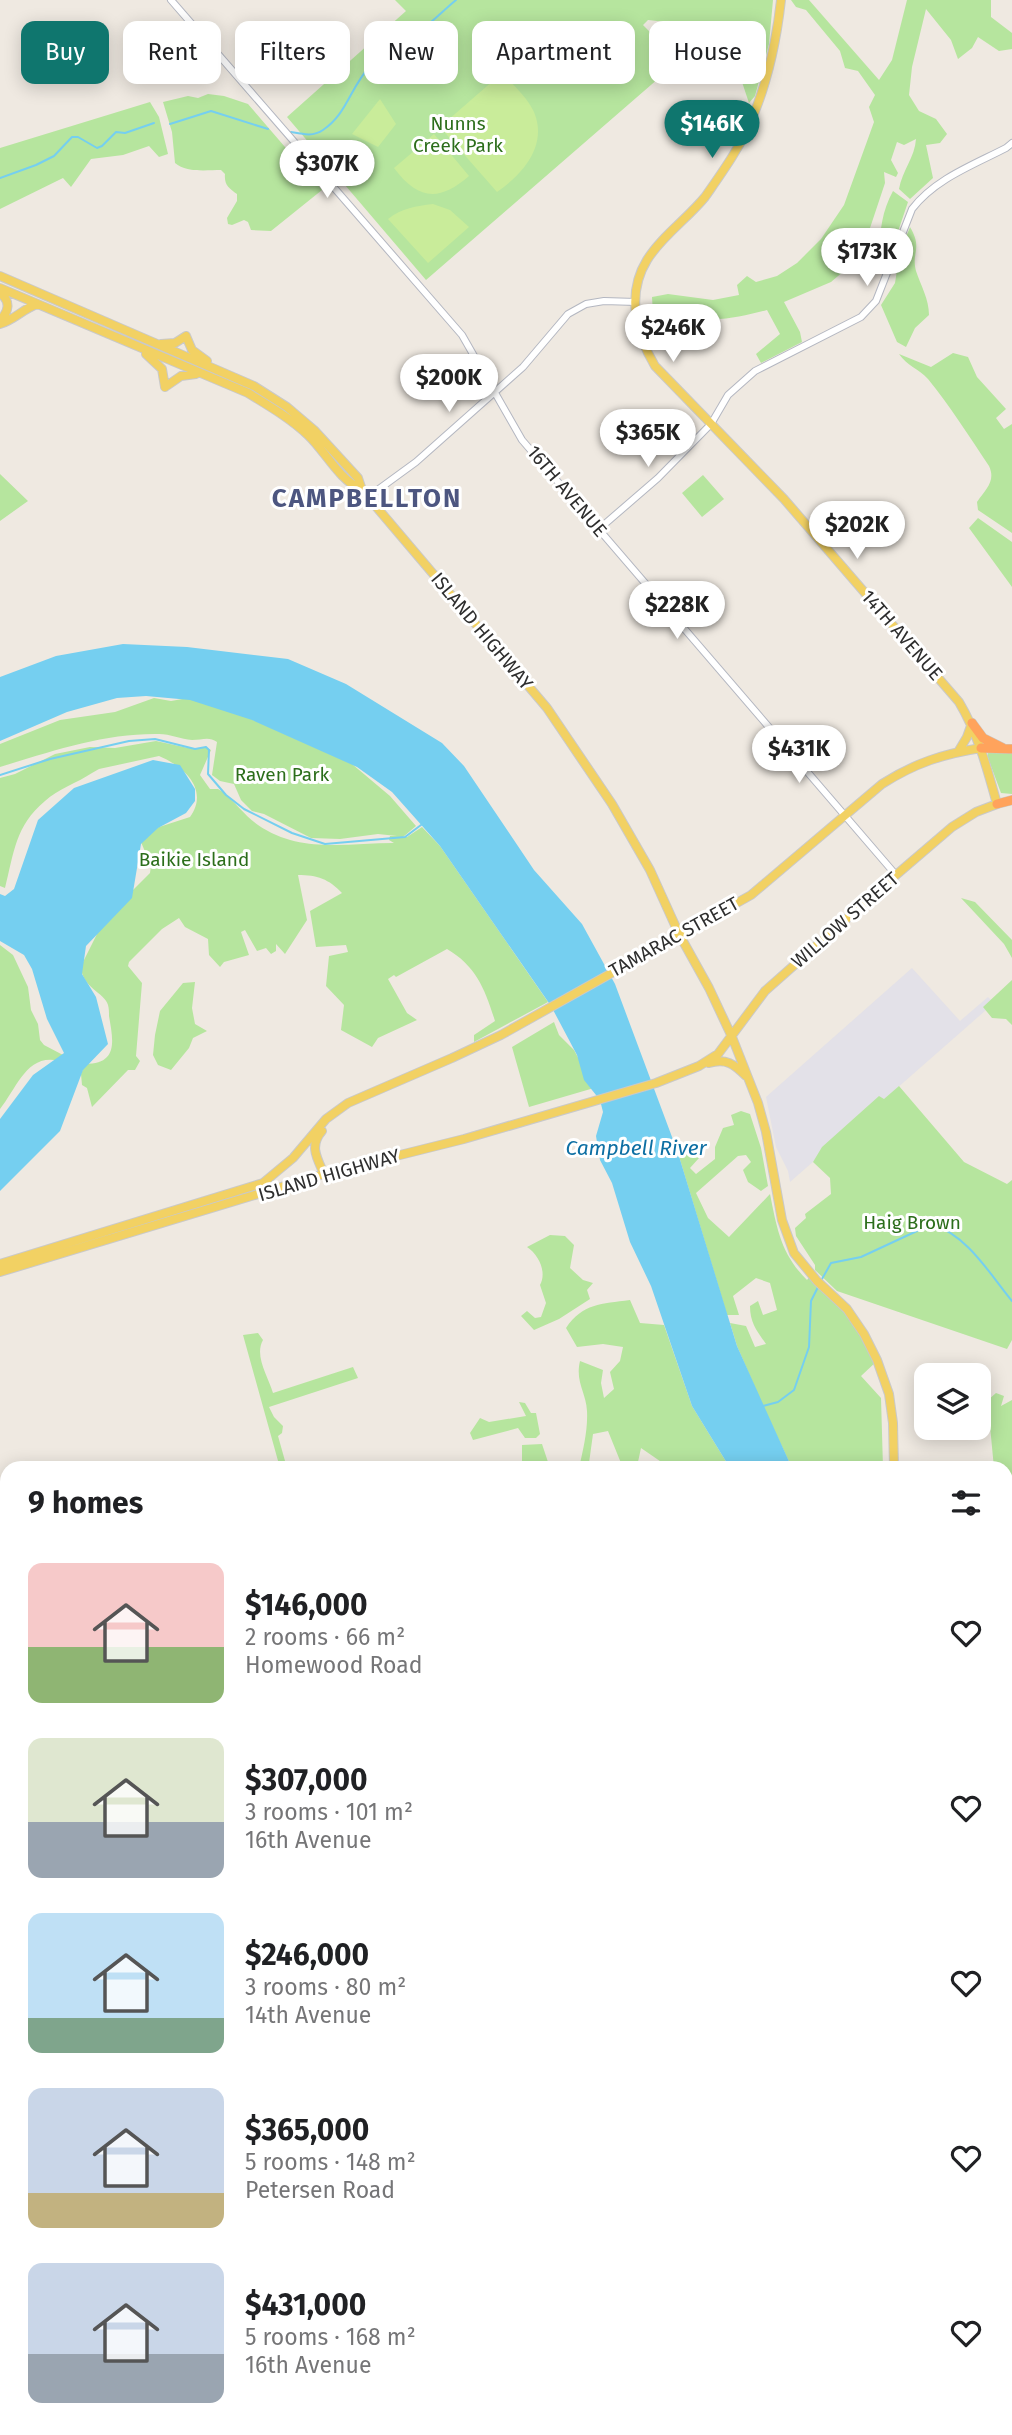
<!DOCTYPE html>
<html lang="en">
<head>
<meta charset="utf-8">
<style>
	body { margin:0; font-family:"Fira Sans",sans-serif; background:#f2f2f2; color:#202124; height:100vh; display:flex; flex-direction:column; font-size:26px; white-space:nowrap }
	* { box-sizing:border-box; margin:0 }
	p { font-size:23px; color:#757577 }
	.icon { flex:none; width:38px; height:38px; fill:none; stroke:currentColor; stroke-width:2; stroke-linecap:round; stroke-linejoin:round }
	.map { position:relative; flex:1; overflow:hidden }
	.sheet { position:absolute; left:0px; top:1461px; width:1013px; height:975px; display:flex; flex-direction:column; background:#fff; border-radius:21px 21px 0 0; box-shadow:0 4px 18px #0003 }
	.sheet>* { flex:none }
	.hud { position:absolute; left:21px; top:21px; width:971px; height:63px; display:flex; gap:14px }
	.tools { position:absolute; left:914px; top:1363px; display:grid; gap:14px }
	.tools a { display:grid; place-items:center; width:77px; height:77px; border-radius:14px; background:#fff; box-shadow:0 4px 18px #0003; font-size:35px }
	.price { position:absolute; translate:-50% -60px; padding:0 16px; border-radius:24px; background:#fff; color:#222; font-size:23px; line-height:46px; filter:drop-shadow(0 2px 4px #0008) }
	.price::after { content:''; position:absolute; left:50%; top:42px; width:21px; height:16px; margin-left:-10px; background:inherit; clip-path:polygon(0 0,100% 0,50% 100%) }
	.price.selected { background:#0f766e; color:#fff }
	ul { padding:0; list-style:none }
	li { display:flex; align-items:center; gap:21px; height:175px; padding:0 28px }
	li span { display:grid; place-items:center; flex:none; width:196px; height:140px; border-radius:14px; color:#555 }
	li>.icon { margin-inline-start:auto }
	span .icon { width:84px; height:84px; fill:#fffc; stroke-width:1 }
	li b { font-size:30px }
	h2 { display:flex; justify-content:space-between; align-items:center; height:84px; padding:0 28px; font-size:30px }
	.tag { padding:0 24px; border-radius:14px; background:#fff; box-shadow:0 4px 18px #0003; font-size:24px; line-height:63px }
	.tag.selected { background:#0f766e; color:#fff }
	.map>svg:first-child { display:block }
</style>
</head>
<body>
<div class="map">
<svg width="1012" height="2435" viewBox="0 0 1012 2435">
	<rect width="100%" height="100%" fill="#efe9e1"/>
	<path fill="#e3e1e8" d="M912,968L960,1021L988,997L994,1003L790,1182L788,1171L776,1147L766,1097Z"/>
	<path fill="#b6e59e" d="M395,0H773L769,44L755,96L749,103L740,76L692,25L648,20L643,25L658,40L674,36L683,53L660,69L657,75L659,78L426,280L287,117L406,11Z
		M791,0H809L879,80L892,60L907,0H991V17L1012,33V49L999,51L978,37L972,48L958,59L951,40L926,9L912,67L909,95L919,111L936,119L947,134L940,143L926,145L933,178L910,199L899,189C902,171 915,157 916,139L904,145L897,142L891,160L898,173L896,177L884,172L885,183L865,243L879,253C880,230 882,211 893,191L908,202L883,276L881,262L878,261L877,271L866,270L858,259L831,282L784,302L800,332L802,342L761,363L756,354L780,334L767,310C748,315 728,320 708,319C689,318 671,314 653,314L652,297L668,294L713,300L739,295L737,285L747,276L756,282L777,276L797,263L821,239L844,205L874,122L869,107L875,95L858,71L845,68L840,51L806,10L796,7Z
		M208,94L224,96L248,104L322,190L271,231L251,230L248,222L244,220L232,225L228,224L227,218L237,201V194C229,188 224,185 225,174L221,170C207,170 186,173 175,163L172,132L163,102L188,96L198,98Z
		M150,102L159,117L168,154L159,157L149,146L123,155L91,159L71,187L63,178L0,209V148Z
		M910,227C923,249 911,252 916,271C921,286 929,299 929,315L915,328L906,347L897,342L881,305L895,283L900,252Z
		M953,353L968,357L977,377L1006,409L996,418L1004,429L1012,424V533L978,510L977,502C986,489 996,481 989,466C969,436 950,406 928,379C919,369 907,366 899,354L931,367Z
		M0,474L28,501L0,521Z
		M703,475L724,499L702,517L682,493Z
		M978,518L1012,542V587L969,528Z
		M154,698L171,701L188,698L233,711L352,764L390,796L416,826L403,837H407L422,827L440,846L548,1002L474,1042V1035L495,1021C485,989 476,966 447,949L396,977L394,975L388,979L407,1013L417,1020L378,1038L372,1047L341,1030L344,1005L326,986L329,956L348,952L346,945L316,947L310,911L342,893C329,879 317,875 298,875L307,920L285,954L276,944V951L271,954L266,948L257,951L245,930L241,932L249,955L224,962L220,967L209,955L208,939L185,927L179,918L162,929L129,962L128,966L142,983L136,1056L140,1061L135,1070H128L92,1107L87,1088L82,1085L81,1074L85,1064C119,1064 113,1040 109,1016C109,1012 109,1009 108,1005C105,993 81,987 81,966L105,918L150,873L151,866L141,842L156,828L190,817C210,789 183,766 159,756L99,769L92,773C77,783 58,789 45,801C15,826 14,853 5,888L0,886V778L15,774L55,754L90,747L115,748L156,741L188,748H207L211,750L200,775L210,789H218L223,792C235,802 245,816 258,825C300,854 347,843 394,843L389,840L390,836H397L378,834L340,839L311,838L264,814L252,811L241,800L234,784L220,781L212,775L217,742C209,736 202,740 192,740C181,739 170,734 159,734C105,733 52,751 0,767V744L60,720L115,712Z
		M988,752H1012V794L1001,793L988,758Z
		M961,898L975,902L1012,940V958L1004,944Z
		M0,945L13,955L28,987L31,1010L38,1024L40,1040L44,1045L63,1055L59,1061C27,1053 17,1088 0,1109Z
		M1012,980V1025L1006,1019L992,1018L983,1007Z
		M195,982L192,1008L195,1024L207,1031L193,1038L189,1048L171,1070L158,1065L153,1055L155,1035L160,1011L183,983Z
		M554,1022L559,1035L574,1050L594,1088L529,1107L512,1047Z
		M899,1086L964,1162L1007,1184L1012,1180V1340L1007,1349L837,1291L815,1270V1265L796,1236L795,1228L806,1218L805,1214L831,1194L830,1178L813,1162L822,1147L879,1096L884,1099Z
		M741,1111L750,1114L761,1148L768,1186L761,1191L748,1182L743,1170L751,1162L746,1155L738,1156L696,1193L708,1218L729,1237L770,1194C777,1229 781,1254 807,1280L811,1275L831,1290L877,1361L861,1376L881,1398L883,1468H792L763,1406L737,1346L730,1323L746,1326L755,1347L766,1344C757,1331 750,1323 750,1306L758,1301L763,1315L777,1310L770,1283L756,1278L733,1296L739,1315H727L678,1153L685,1151L699,1158L690,1168L696,1174L715,1159V1147L723,1128L734,1125L731,1115Z
		M550,1235L565,1236L574,1245L570,1268L583,1280L593,1283L587,1290L590,1299L559,1319L534,1330L521,1316L527,1311L535,1318L541,1317L546,1303L540,1285C547,1272 539,1255 527,1247Z
		M630,1300L640,1323L664,1325L692,1406L730,1468H670L641,1448L638,1462L644,1468H623L608,1431L593,1434L589,1463L591,1468H579C583,1450 588,1430 587,1411C586,1392 575,1382 580,1361L603,1370L601,1383L604,1398L614,1389L610,1372L620,1361L623,1347L603,1344L577,1347L566,1328C583,1303 601,1304 630,1300Z
		M258,1333L263,1340C254,1356 268,1376 273,1393L353,1367L358,1378L269,1407L274,1417L283,1426L282,1433L278,1436L287,1468H280L243,1335Z
		M996,1393L1004,1396L1001,1406L1012,1400V1521L1006,1507V1468H994L990,1426L981,1406Z
		M519,1402L525,1403L531,1413H536L540,1434L536,1438H525L518,1428L473,1440L470,1433L480,1418L489,1422L526,1416Z
		M542,1444L550,1468H522V1445Z
		M7,1631V2113L0,2107V1636Z
		M1009,1671L1012,1675L1010,1683H1012V1794L1006,1775V1674Z
		M1006,2017L1012,2023V2435H620L617,2429H1006Z
		M0,2116L7,2121V2429H193L191,2435H0Z
		M250,2429H389L386,2435H226Z
		M448,2429H610L612,2435H442Z"/>
	<path fill="#c9ec9a" d="M502,73C513,85 527,97 534,112C548,145 523,174 497,192L440,127Z
		M380,99L396,124L378,147L352,134Z
		M434,134L469,176C439,202 418,200 394,168Z
		M433,204L450,210L469,227L428,263L388,219C402,208 416,206 433,204Z"/>
	<path fill="#75cff0" d="M123,644L187,647L288,659L346,684L442,743L464,766L534,870L582,924L615,984L678,1153L737,1346L792,1468H730L692,1406L651,1286L630,1242L612,1183L600,1160L596,1136L603,1112L600,1100L584,1080L577,1055L551,1006L440,846L392,792L357,767L252,720L190,700L146,696L117,698L67,712L0,741V677L56,656Z
		M153,760L180,765L195,789V801L186,813L158,828L141,844L132,898L86,946L82,974L96,997L108,1044L83,1070L60,1131L0,1191V1119L33,1075L64,1053L47,1019L32,969L24,955L0,941V894L5,896L14,889L38,820L74,788Z"/>
	<g fill="none" stroke-linecap="round" stroke-linejoin="round">
		<path stroke="#75cff0" stroke-width="2" d="M170,124L211,111L268,129
			M291,132C302,134 313,137 323,130C347,114 350,88 370,66C384,50 402,44 419,32C432,22 444,10 456,0
			M0,178L36,165L54,156L72,137H78L97,148L102,146L116,132L125,133L154,123
			M0,775L50,759L129,741L155,739L195,749L206,747L209,750L208,774L226,795L244,809L292,833L325,844L405,837L421,825
			M822,1279L831,1263L861,1257L932,1224C968,1236 989,1273 1012,1301
			M763,1406L778,1402L794,1390L809,1347L811,1301L818,1287"/>
		<defs>
			<path id="minor" d="M171,0L462,335L522,440L896,875
				M368,497L416,462L523,367L568,314L586,304L604,301L636,302
				M599,529L658,478L711,424L728,395L755,371L861,317L876,301L912,209C935,179 973,165 1006,148L1012,143"/>
			<path id="major" d="M0,276L254,386L287,407L314,430L358,478L362,490L547,708L612,804L650,870L679,934L709,988L732,1037L758,1103L766,1132L782,1220L794,1253L817,1281L847,1309L864,1334L877,1360L889,1394L893,1423L894,1468
				M0,288L248,393C269,406 290,418 308,435C326,452 338,479 362,490
				M0,293C11,301 9,312 0,320
				M0,324C14,320 23,309 37,304
				M161,344L175,343L186,336L192,350L207,361
				M146,354L162,369L165,387
				M165,387L181,376L196,374
				M958,752L967,737L972,723
				M709,1063C726,1058 734,1064 746,1076
				M322,1131C309,1146 317,1158 324,1174
				M0,1264L263,1183L293,1158L326,1119L348,1103L452,1058L501,1035L751,895L882,784C915,763 943,754 981,748
				M0,1272L324,1174L464,1139L656,1083L699,1066L718,1054L765,991L896,875L952,827L976,812L997,804C987,768 978,734 959,702L784,499L655,366C636,334 626,294 647,260C661,237 688,218 705,197C714,184 724,170 732,157C761,111 775,54 781,0
				M1006,1924L1012,1930"/>
			<path id="highway" d="M972,723L983,738L1003,748
				M981,748L1012,749
				M997,804L1012,800"/>
		</defs>
		<use href="#minor" stroke="#b4b7c1" stroke-width="8"/>
		<use href="#major" stroke="#c9c9c9" stroke-width="10"/>
		<use href="#highway" stroke="#c9c9c9" stroke-width="10"/>
		<use href="#minor" stroke="#fff" stroke-width="6"/>
		<use href="#major" stroke="#f2d163" stroke-width="8"/>
		<use href="#highway" stroke="#ffa35c" stroke-width="9"/>
	</g>
	<g text-anchor="middle" dominant-baseline="central" stroke-width="6" stroke-linejoin="round" paint-order="stroke">
		<g font-size="19" fill="#2c6e1b" stroke="#fff">
			<text x="458" y="123">Nunns<tspan x="458" dy="22">Creek Park</tspan></text>
			<text x="282" y="774">Raven Park</text>
			<text x="194" y="859">Baikie Island</text>
			<text x="912" y="1222">Haig Brown</text>
		</g>
		<g font-size="19" fill="#2e2e2e" stroke="#fff">
			<text transform="translate(567 491) rotate(50)">16TH AVENUE</text>
			<text transform="translate(482 631) rotate(50)">ISLAND HIGHWAY</text>
			<text transform="translate(902 635) rotate(49)">14TH AVENUE</text>
			<text transform="translate(845 920) rotate(-41)">WILLOW STREET</text>
			<text transform="translate(674 937) rotate(-29)">TAMARAC STREET</text>
			<text transform="translate(329 1175) rotate(-16)">ISLAND HIGHWAY</text>
		</g>
		<g font-size="21" font-style="italic" fill="#0d6fa3" stroke="#fff">
			<text x="636" y="1148">Campbell River</text>
		</g>
		<g font-size="26" font-weight="bold" letter-spacing="2" fill="#4d5680" stroke="#fff">
			<text x="367" y="498">CAMPBELLTON</text>
		</g>
	</g>
</svg>
<div class="tools">
<a><svg class="icon" aria-label="layers" viewBox="0 0 24 24"><path d="M12 4l9 5-9 5-9-5zM3 14l9 5 9-5"/></svg></a>
</div>
<b class="price selected" style="left:712px;top:160px">$146K</b>
<b class="price" style="left:327px;top:200px">$307K</b>
<b class="price" style="left:867px;top:288px">$173K</b>
<b class="price" style="left:673px;top:364px">$246K</b>
<b class="price" style="left:449px;top:414px">$200K</b>
<b class="price" style="left:648px;top:469px">$365K</b>
<b class="price" style="left:857px;top:561px">$202K</b>
<b class="price" style="left:677px;top:641px">$228K</b>
<b class="price" style="left:799px;top:785px">$431K</b>
<div class="hud">
<a class="tag selected">Buy</a>
<a class="tag">Rent</a>
<a class="tag">Filters</a>
<a class="tag">New</a>
<a class="tag">Apartment</a>
<a class="tag">House</a>
</div>
<section class="sheet">
<h2>9 homes<svg class="icon" aria-label="filters" viewBox="0 0 24 24"><path d="M4 7h16M4 17h16"/><circle cx="9" cy="7" r="2"/><circle cx="15" cy="17" r="2"/></svg></h2>
<ul>
<li><span style="background:linear-gradient(#f6c9c9 60%,#8fb573 0)"><svg class="icon" aria-label="home" viewBox="0 0 24 24"><path d="M3 11l9-7 9 7M6 9v11h12V9"/></svg></span><div><b>$146,000</b><p>2 rooms · 66 m²</p><p>Homewood Road</p></div><svg class="icon" aria-label="heart" viewBox="0 0 24 24"><path d="M12 20l-8-8c-3-5 5-10 8-4 3-6 11-1 8 4z"/></svg></li>
<li><span style="background:linear-gradient(#dfe7d0 60%,#9aa5b1 0)"><svg class="icon" aria-label="home" viewBox="0 0 24 24"><path d="M3 11l9-7 9 7M6 9v11h12V9"/></svg></span><div><b>$307,000</b><p>3 rooms · 101 m²</p><p>16th Avenue</p></div><svg class="icon" aria-label="heart" viewBox="0 0 24 24"><path d="M12 20l-8-8c-3-5 5-10 8-4 3-6 11-1 8 4z"/></svg></li>
<li><span style="background:linear-gradient(#bfe0f5 75%,#7fa58c 0)"><svg class="icon" aria-label="home" viewBox="0 0 24 24"><path d="M3 11l9-7 9 7M6 9v11h12V9"/></svg></span><div><b>$246,000</b><p>3 rooms · 80 m²</p><p>14th Avenue</p></div><svg class="icon" aria-label="heart" viewBox="0 0 24 24"><path d="M12 20l-8-8c-3-5 5-10 8-4 3-6 11-1 8 4z"/></svg></li>
<li><span style="background:linear-gradient(#c9d6e8 75%,#c2b280 0)"><svg class="icon" aria-label="home" viewBox="0 0 24 24"><path d="M3 11l9-7 9 7M6 9v11h12V9"/></svg></span><div><b>$365,000</b><p>5 rooms · 148 m²</p><p>Petersen Road</p></div><svg class="icon" aria-label="heart" viewBox="0 0 24 24"><path d="M12 20l-8-8c-3-5 5-10 8-4 3-6 11-1 8 4z"/></svg></li>
<li><span style="background:linear-gradient(#c9d6e8 65%,#9aa5b1 0)"><svg class="icon" aria-label="home" viewBox="0 0 24 24"><path d="M3 11l9-7 9 7M6 9v11h12V9"/></svg></span><div><b>$431,000</b><p>5 rooms · 168 m²</p><p>16th Avenue</p></div><svg class="icon" aria-label="heart" viewBox="0 0 24 24"><path d="M12 20l-8-8c-3-5 5-10 8-4 3-6 11-1 8 4z"/></svg></li>
</ul>
</section>
</div>
</body>
</html>
